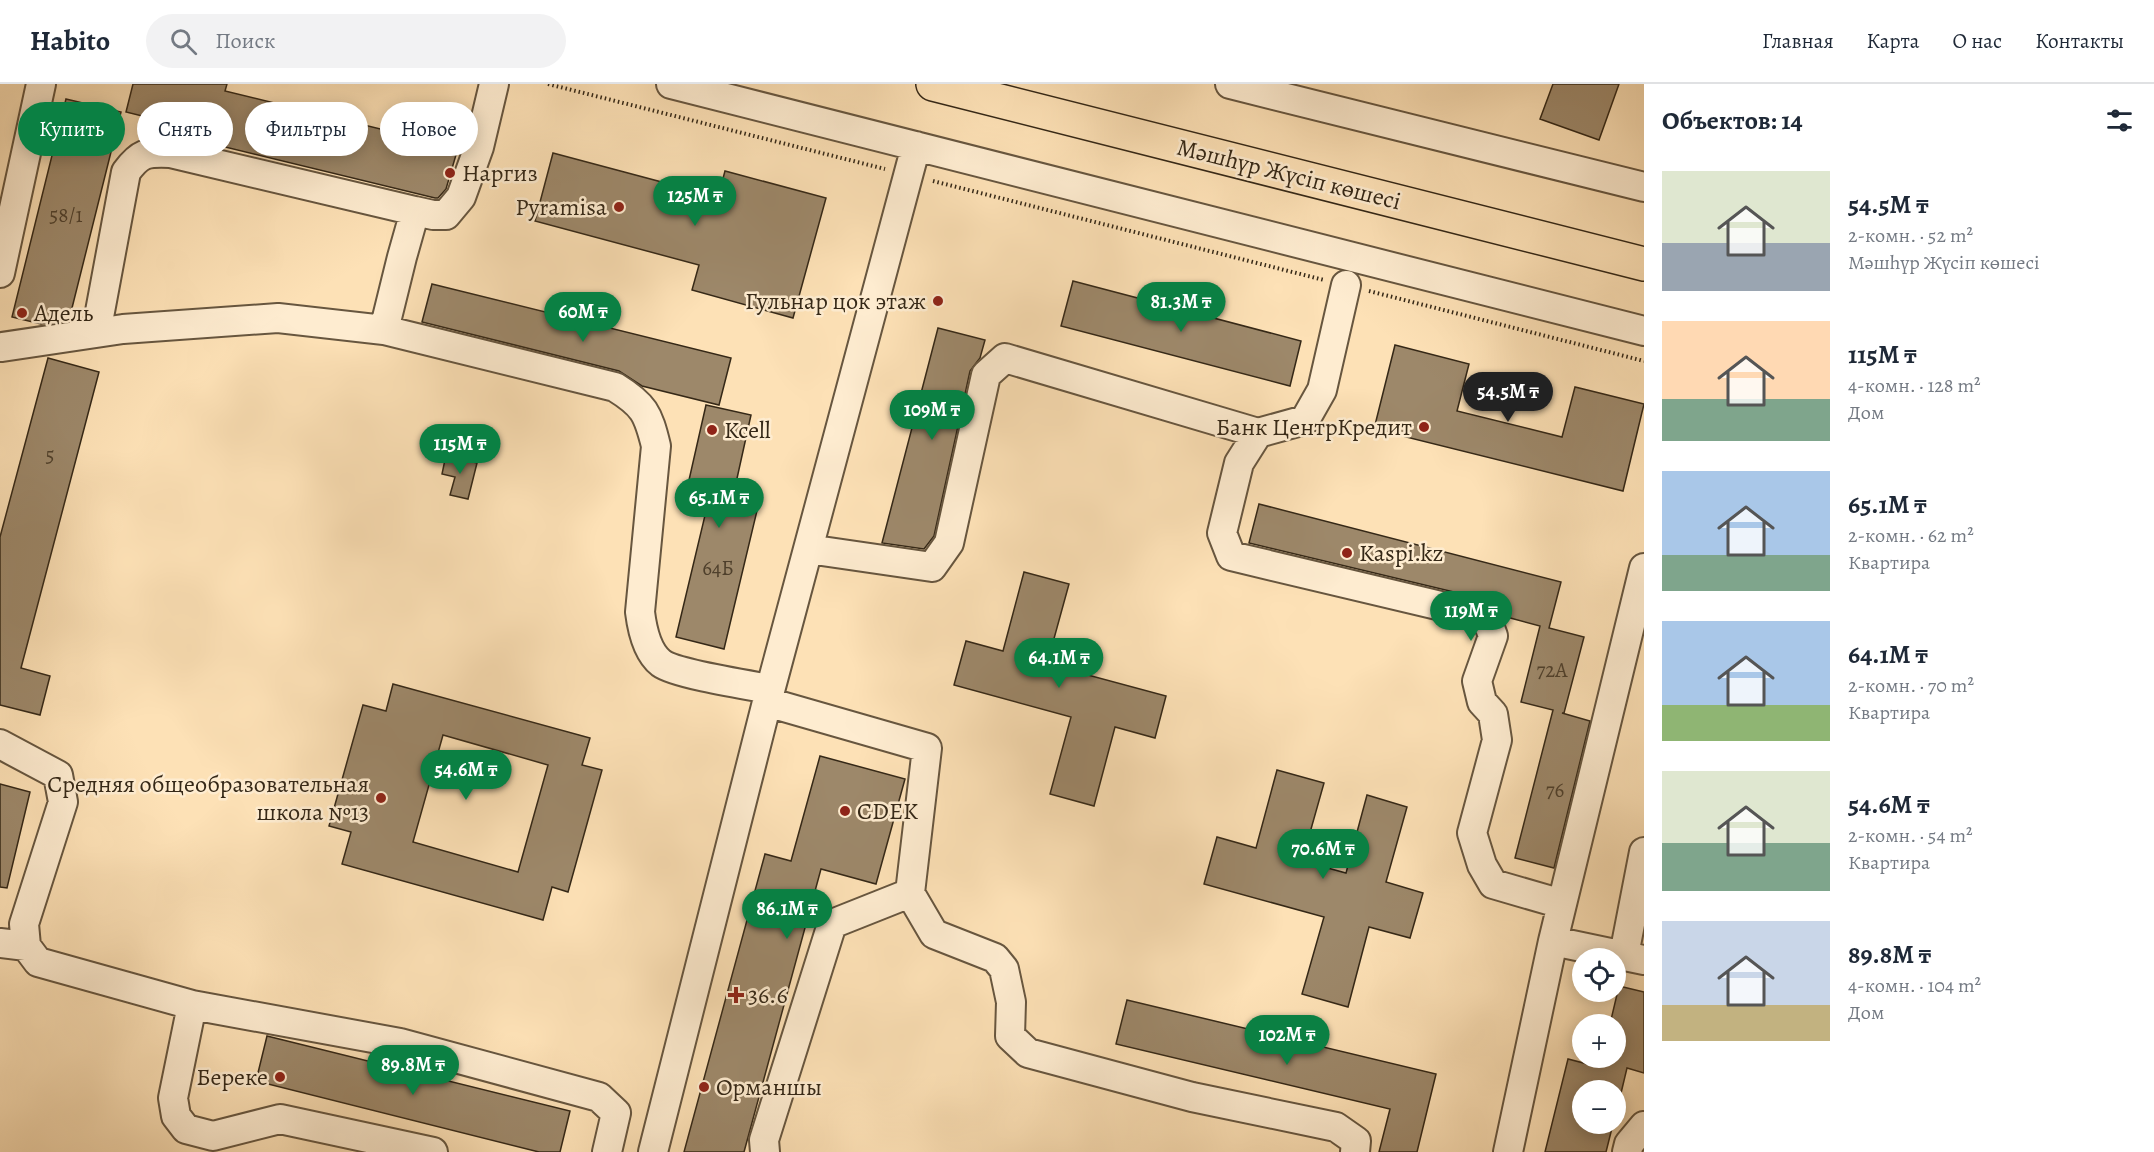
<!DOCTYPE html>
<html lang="ru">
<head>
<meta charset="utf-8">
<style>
	body { margin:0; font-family:Alegreya,serif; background:#f2f2f3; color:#1f2937; height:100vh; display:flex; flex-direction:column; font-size:22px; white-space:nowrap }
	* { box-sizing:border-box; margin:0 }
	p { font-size:20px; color:#747a83 }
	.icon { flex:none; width:33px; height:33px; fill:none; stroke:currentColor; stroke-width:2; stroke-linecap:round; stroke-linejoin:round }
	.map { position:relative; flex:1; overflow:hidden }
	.details { display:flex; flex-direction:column; background:#fff; width:510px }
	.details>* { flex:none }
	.top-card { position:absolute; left:18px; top:18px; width:570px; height:54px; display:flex; gap:12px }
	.buttons { position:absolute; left:1572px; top:864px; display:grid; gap:12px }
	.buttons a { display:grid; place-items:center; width:54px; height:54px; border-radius:50%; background:#fff; box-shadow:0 3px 15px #0003; font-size:30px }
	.price { position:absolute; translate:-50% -51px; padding:0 14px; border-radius:21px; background:#0b8043; color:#fff; font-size:20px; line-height:39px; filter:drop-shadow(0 2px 3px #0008) }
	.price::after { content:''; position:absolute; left:50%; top:36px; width:18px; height:14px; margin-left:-9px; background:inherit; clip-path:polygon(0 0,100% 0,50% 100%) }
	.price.selected { background:#222; color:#fff }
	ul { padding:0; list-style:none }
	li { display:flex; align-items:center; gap:18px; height:150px; padding:0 18px }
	li span { display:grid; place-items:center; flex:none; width:168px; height:120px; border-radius:0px; color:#555 }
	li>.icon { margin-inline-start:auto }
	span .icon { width:72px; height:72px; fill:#fffc; stroke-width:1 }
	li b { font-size:26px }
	h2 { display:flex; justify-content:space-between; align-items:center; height:72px; padding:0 18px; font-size:26px }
	.chip { padding:0 21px; border-radius:27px; background:#fff; box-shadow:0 3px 15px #0003; font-size:21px; line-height:54px }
	.chip.selected { background:#0b8043; color:#fff }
	header { display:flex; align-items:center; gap:36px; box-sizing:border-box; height:84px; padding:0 30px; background:#fff; border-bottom:2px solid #e0e1e3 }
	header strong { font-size:28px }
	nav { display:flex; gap:33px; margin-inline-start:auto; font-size:21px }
	.search { width:420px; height:54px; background:#f2f2f3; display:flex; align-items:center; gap:15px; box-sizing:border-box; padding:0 21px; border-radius:33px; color:#747a83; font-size:22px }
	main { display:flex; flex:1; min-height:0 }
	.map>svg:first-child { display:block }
</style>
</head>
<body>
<header>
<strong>Habito</strong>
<div class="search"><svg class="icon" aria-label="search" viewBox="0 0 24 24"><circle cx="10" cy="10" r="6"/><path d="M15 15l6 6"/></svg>Поиск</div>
<nav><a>Главная</a><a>Карта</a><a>О нас</a><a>Контакты</a></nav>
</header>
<main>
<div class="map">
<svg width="1644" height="1068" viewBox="0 0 1644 1068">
	<rect width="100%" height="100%" fill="#fde1b6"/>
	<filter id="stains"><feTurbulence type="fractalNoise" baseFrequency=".00333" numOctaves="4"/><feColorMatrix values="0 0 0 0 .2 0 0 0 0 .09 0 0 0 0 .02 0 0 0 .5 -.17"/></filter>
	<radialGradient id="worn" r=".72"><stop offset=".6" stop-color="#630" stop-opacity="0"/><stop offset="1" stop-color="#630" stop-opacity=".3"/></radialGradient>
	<path fill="#9d886a" stroke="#352817" stroke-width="1.5" fill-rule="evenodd" d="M133,0H227L225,7L458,64L446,105L438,114H435L221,62L223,52L126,28Z
		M1553,0H1619L1599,56L1540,35Z
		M66,15L121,28L69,236L41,240L12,233Z
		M553,69L718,113L725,87L826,114L793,234L692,206L699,181L535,137Z
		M1073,197L1301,257L1290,302L1061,242Z
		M432,200L731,274L719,321L642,302L619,287L422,238Z
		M938,244L985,256L980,274L970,287L934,452L924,465L882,459Z
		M1395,261L1469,280L1457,327L1562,353L1575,303L1644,320L1623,407L1374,345Z
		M48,274L99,288L21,584L50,592L40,631L0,621V453Z
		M706,321L751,331L734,408L760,414L724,565L676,553L712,402L689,396Z
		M446,371L477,379L468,415L450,411L455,393L442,390Z
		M1259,420L1561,498L1549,544L1584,553L1564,629H1562L1590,637L1554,784L1515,774L1553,626L1521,618L1540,542L1503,532L1491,519L1483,515L1249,459Z
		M1024,488L1069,500L1047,580L1166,612L1155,654L1115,643L1094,722L1050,710L1071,633L954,601L966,557L1003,567Z
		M393,600L590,654L582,681L602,686L568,808L552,803L543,836L342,780L351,748L329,742L363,621L386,627ZM443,651L548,681L518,788L413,758Z
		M820,672L905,695L876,800L821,785L744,1068H684L765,770L791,777Z
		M1277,686L1324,699L1302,777L1346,789L1367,711L1407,723L1386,798L1423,809L1410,854L1369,843L1348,923L1302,910L1324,833L1204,800L1217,753L1256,764Z
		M0,700L30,708L7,804L0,803Z
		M1619,902L1644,908V989L1627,984L1616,1030V1006H1582V1040H1613L1606,1068H1545L1568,975L1599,983L1602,974H1616V940H1610Z
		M1127,916L1436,990L1417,1068H1379L1390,1025L1116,960Z
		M267,952L570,1027L560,1068H539L256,997Z"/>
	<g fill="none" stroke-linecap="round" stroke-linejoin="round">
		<defs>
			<path id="minor" d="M671,0L1644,247
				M1230,0L1644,103
				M0,189L41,0
				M1346,201L1322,306L1305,336L1258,349L1239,379L1222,449L1231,472L1479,531L1489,541L1493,552L1477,597L1482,618L1493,630L1497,656L1472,749L1482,781L1493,800L1562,820
				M384,246L402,173L415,127L433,131H446L461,113L479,63L494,0
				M96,249L126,88C140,69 146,68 170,69L415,127
				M2,263L123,245L278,234L384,246L615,303C644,321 648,329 656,362L640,528C642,544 647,568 661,579C676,590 748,601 770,605
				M808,465L932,483L949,459L986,291L1005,274L1258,349
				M1644,484L1553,857L1644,876
				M767,618L916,62
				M0,660L58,691L63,718L24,840L26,862L38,878L192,921L173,1014L176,1032L186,1045L213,1052L280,1035L433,1068
				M0,859L26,862
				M1624,871L1644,768
				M192,921L400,959L599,1013L616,1029L607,1068
				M653,1068L767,618L927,664L910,809L934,850L995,874L1004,885L1011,918L1010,952L1028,969L1192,1013L1336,1043L1356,1057L1355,1068
				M765,1068L764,1056L832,840L910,809
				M1508,1068L1553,857
				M1627,1068L1629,1060L1644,1042"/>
			<path id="major" d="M933,0L1644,180"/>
		</defs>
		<use href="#minor" stroke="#67563f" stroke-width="32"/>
		<use href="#major" stroke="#352817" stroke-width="36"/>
		<path stroke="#352817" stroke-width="4" stroke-dasharray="1.5 3" stroke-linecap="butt" d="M548,0L885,85
			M933,97L1324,196
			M1369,207L1644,277"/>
		<use href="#minor" stroke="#feecd0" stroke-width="28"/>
		<use href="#major" stroke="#fde1b6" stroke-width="33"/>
	</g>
	<g fill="#8f2418" stroke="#feecd0" stroke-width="2">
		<circle cx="450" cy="89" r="6"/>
		<circle cx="619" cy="123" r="6"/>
		<circle cx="938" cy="217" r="6"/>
		<circle cx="22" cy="229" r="6"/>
		<circle cx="1424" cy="343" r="6"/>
		<circle cx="712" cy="346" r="6"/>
		<circle cx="1347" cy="469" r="6"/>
		<circle cx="381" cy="714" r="6"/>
		<circle cx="845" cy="727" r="6"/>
		<path d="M733 902h6v6h6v6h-6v6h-6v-6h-6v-6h6z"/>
		<circle cx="280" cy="993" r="6"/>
		<circle cx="704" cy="1003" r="6"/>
	</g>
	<g text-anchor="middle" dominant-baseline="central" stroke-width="5" stroke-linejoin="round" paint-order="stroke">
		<g font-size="21" fill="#4f402c">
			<text x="66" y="131">58/1</text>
			<text x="50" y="371">5</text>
			<text x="718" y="484">64Б</text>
			<text x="1552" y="586">72А</text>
			<text x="1555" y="706">76</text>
		</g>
		<g font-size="24" fill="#352817" stroke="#feecd0" text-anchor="start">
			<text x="462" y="89">Наргиз</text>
			<text x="607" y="123" text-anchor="end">Pyramisa</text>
			<text x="926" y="217" text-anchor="end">Гульнар цок этаж</text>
			<text x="34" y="229">Адель</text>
			<text x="1412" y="343" text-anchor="end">Банк ЦентрКредит</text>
			<text x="724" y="346">Kcell</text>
			<text x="1359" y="469">Kaspi.kz</text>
			<text x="369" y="700" text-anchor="end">Средняя общеобразовательная<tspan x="369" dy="28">школа №13</tspan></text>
			<text x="857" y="727">CDEK</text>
			<text x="748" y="911">36.6</text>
			<text x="268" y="993" text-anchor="end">Береке</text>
			<text x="716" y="1003">Орманшы</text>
		</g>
		<g font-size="24" fill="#352817" stroke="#feecd0">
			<text transform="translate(1289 90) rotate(14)">Мәшһүр Жүсіп көшесі</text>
		</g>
	</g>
	<rect width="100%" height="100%" filter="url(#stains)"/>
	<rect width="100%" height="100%" fill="url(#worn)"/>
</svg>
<div class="buttons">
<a><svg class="icon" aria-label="locate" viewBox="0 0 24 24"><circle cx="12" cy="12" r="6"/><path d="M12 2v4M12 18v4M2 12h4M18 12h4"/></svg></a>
<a>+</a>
<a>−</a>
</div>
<b class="price" style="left:695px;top:143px">125M ₸</b>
<b class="price" style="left:1181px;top:249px">81.3M ₸</b>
<b class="price" style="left:583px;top:259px">60M ₸</b>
<b class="price selected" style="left:1508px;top:339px">54.5M ₸</b>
<b class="price" style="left:932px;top:357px">109M ₸</b>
<b class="price" style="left:460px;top:391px">115M ₸</b>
<b class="price" style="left:719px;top:445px">65.1M ₸</b>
<b class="price" style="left:1471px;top:558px">119M ₸</b>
<b class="price" style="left:1059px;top:605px">64.1M ₸</b>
<b class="price" style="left:466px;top:717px">54.6M ₸</b>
<b class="price" style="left:1323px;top:796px">70.6M ₸</b>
<b class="price" style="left:787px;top:856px">86.1M ₸</b>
<b class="price" style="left:1287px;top:982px">102M ₸</b>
<b class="price" style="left:413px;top:1012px">89.8M ₸</b>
<div class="top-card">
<a class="chip selected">Купить</a>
<a class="chip">Снять</a>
<a class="chip">Фильтры</a>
<a class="chip">Новое</a>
</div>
</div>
<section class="details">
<h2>Объектов: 14<svg class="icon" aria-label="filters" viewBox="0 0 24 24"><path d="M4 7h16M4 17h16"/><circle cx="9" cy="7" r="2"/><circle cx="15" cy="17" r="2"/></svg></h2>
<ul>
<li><span style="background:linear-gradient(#dfe7d0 60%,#9aa5b1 0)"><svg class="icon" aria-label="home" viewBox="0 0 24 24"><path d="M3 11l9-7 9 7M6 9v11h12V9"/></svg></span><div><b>54.5M ₸</b><p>2-комн. · 52 m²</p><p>Мәшһүр Жүсіп көшесі</p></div></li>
<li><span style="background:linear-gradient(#ffd9b3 65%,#7fa58c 0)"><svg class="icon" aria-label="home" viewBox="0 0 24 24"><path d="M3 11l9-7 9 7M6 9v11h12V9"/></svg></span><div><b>115M ₸</b><p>4-комн. · 128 m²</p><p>Дом</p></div></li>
<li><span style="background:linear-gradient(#a9c7e8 70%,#7fa58c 0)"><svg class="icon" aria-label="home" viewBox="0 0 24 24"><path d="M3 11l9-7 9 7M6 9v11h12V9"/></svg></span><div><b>65.1M ₸</b><p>2-комн. · 62 m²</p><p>Квартира</p></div></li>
<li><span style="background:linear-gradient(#a9c7e8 70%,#8fb573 0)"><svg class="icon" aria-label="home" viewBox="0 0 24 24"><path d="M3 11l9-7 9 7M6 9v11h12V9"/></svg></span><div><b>64.1M ₸</b><p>2-комн. · 70 m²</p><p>Квартира</p></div></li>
<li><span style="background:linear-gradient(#dfe7d0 60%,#7fa58c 0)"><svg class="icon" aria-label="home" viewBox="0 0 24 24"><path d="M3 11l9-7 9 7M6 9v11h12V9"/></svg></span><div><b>54.6M ₸</b><p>2-комн. · 54 m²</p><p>Квартира</p></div></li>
<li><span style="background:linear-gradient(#c9d6e8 70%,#c2b280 0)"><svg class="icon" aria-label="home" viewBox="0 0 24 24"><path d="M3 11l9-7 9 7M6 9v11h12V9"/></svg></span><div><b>89.8M ₸</b><p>4-комн. · 104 m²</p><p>Дом</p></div></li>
</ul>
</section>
</main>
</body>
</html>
